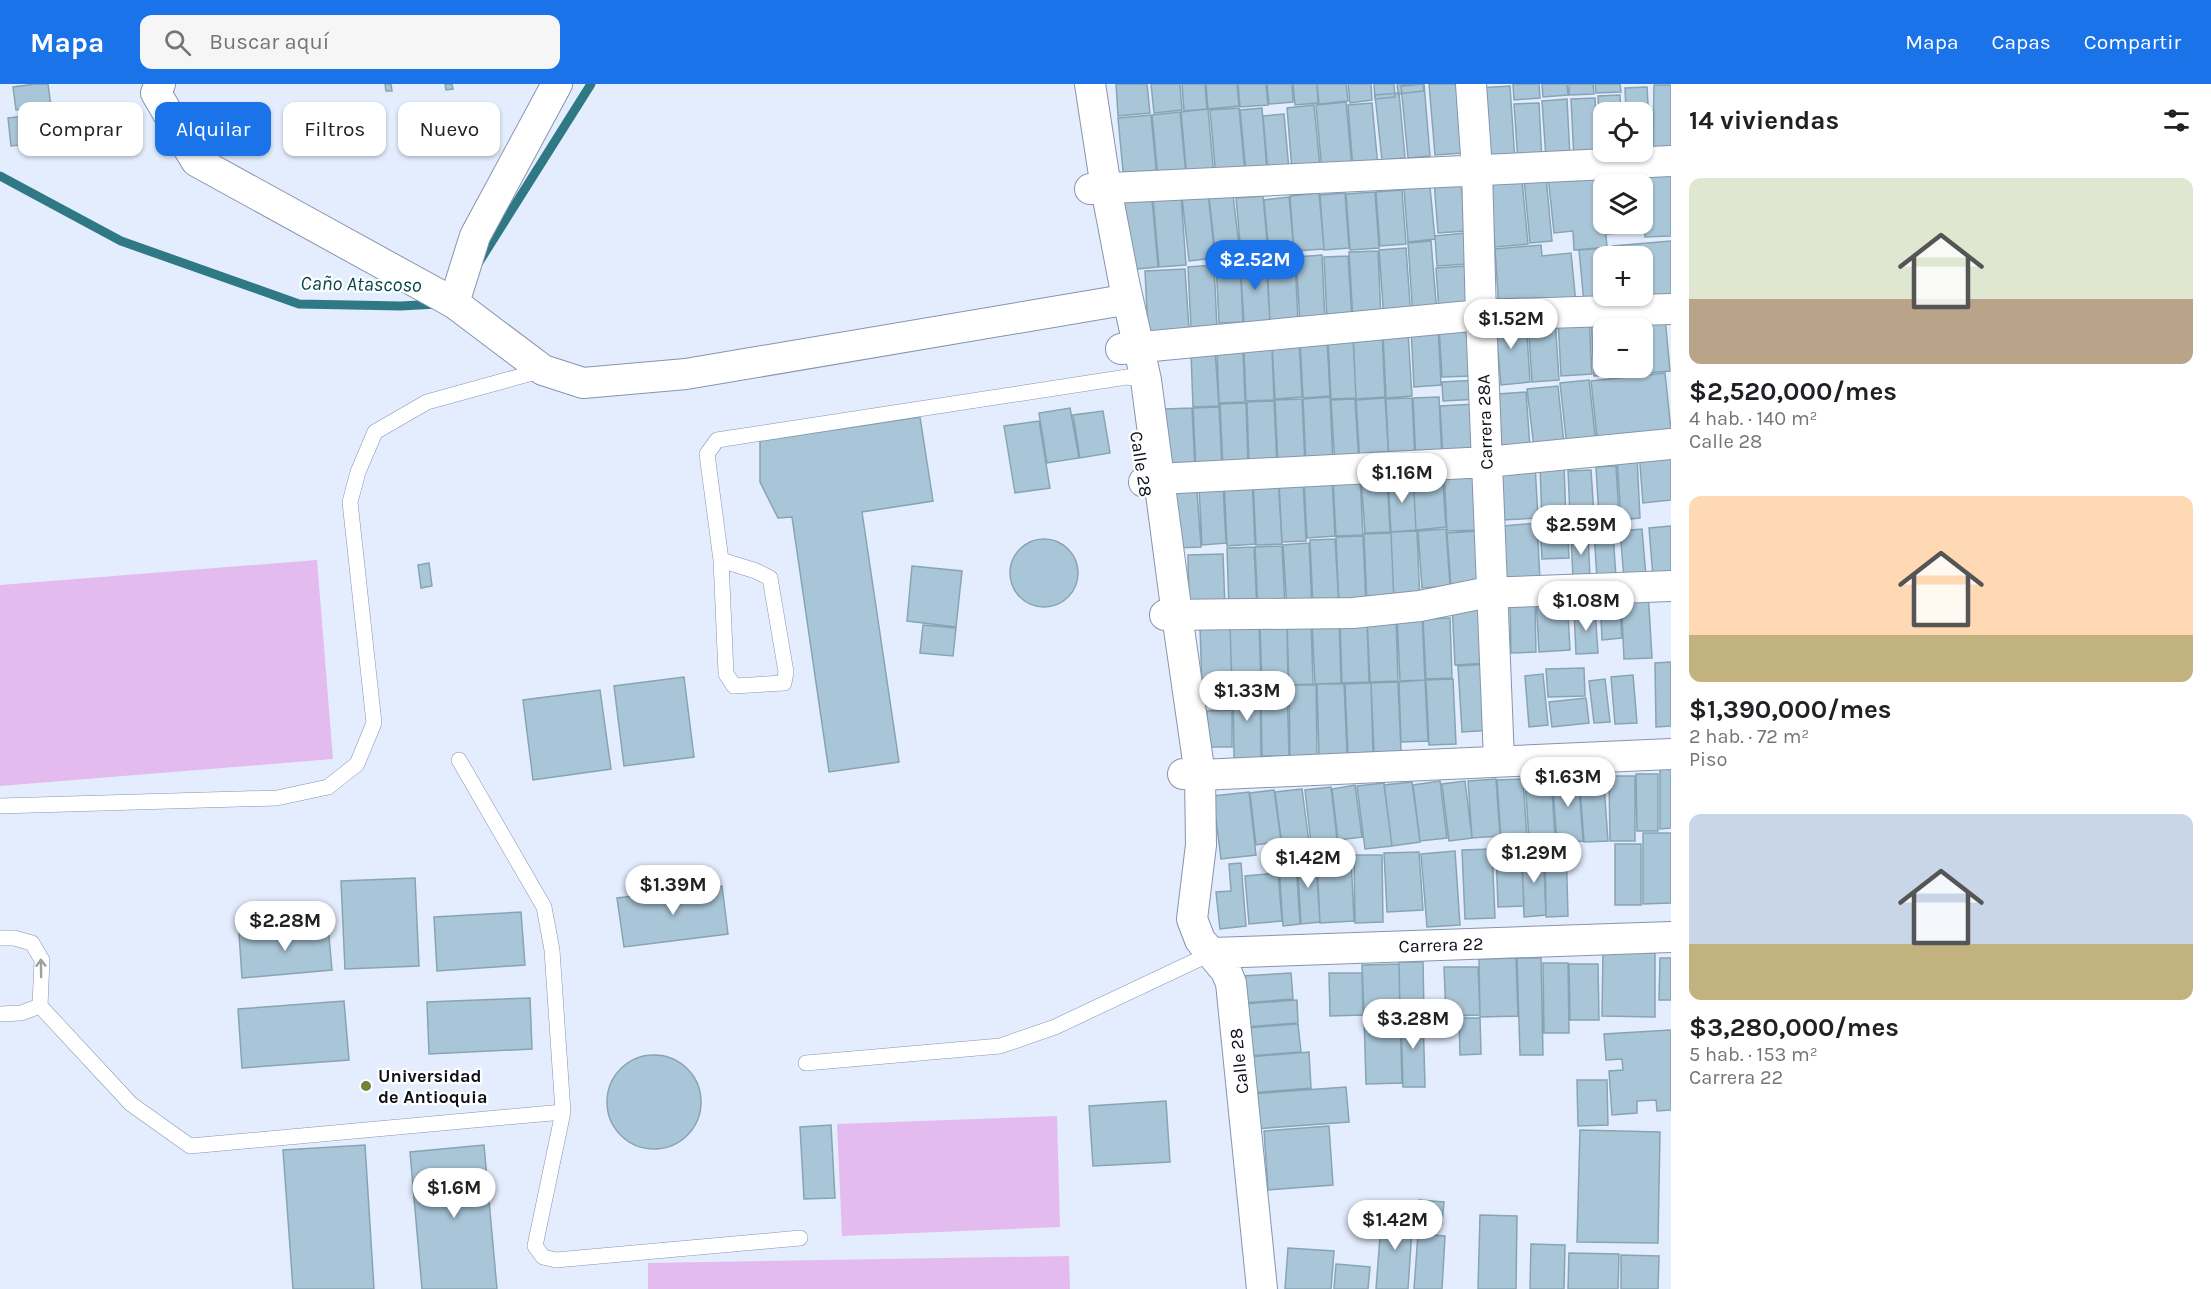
<!DOCTYPE html>
<html lang="es">
<head>
<meta charset="utf-8">
<style>
	body { margin:0; font-family:Karla,sans-serif; background:#f6f6f6; color:#202124; height:100vh; display:flex; flex-direction:column; font-size:22px; white-space:nowrap }
	* { box-sizing:border-box; margin:0 }
	p { font-size:20px; color:#757577 }
	.icon { flex:none; width:33px; height:33px; fill:none; stroke:currentColor; stroke-width:2; stroke-linecap:round; stroke-linejoin:round }
	.map { position:relative; flex:1; overflow:hidden }
	.drawer { display:flex; flex-direction:column; background:#fff; width:540px }
	.drawer>* { flex:none }
	.hud { position:absolute; left:18px; top:18px; width:570px; height:54px; display:flex; gap:12px }
	.controls { position:absolute; left:1593px; top:18px; display:grid; gap:12px }
	.controls a { display:grid; place-items:center; width:60px; height:60px; border-radius:12px; background:#fff; box-shadow:0 2px 4px #0004; font-size:30px }
	.price { position:absolute; translate:-50% -51px; padding:0 14px; border-radius:21px; background:#fff; color:#222; font-size:20px; line-height:39px; filter:drop-shadow(0 2px 3px #0008) }
	.price::after { content:''; position:absolute; left:50%; top:36px; width:18px; height:14px; margin-left:-9px; background:inherit; clip-path:polygon(0 0,100% 0,50% 100%) }
	.price.selected { background:#1a73e8; color:#fff }
	ul { padding:0; list-style:none }
	li { display:grid; align-content:center; gap:12px; height:318px; padding:0 18px }
	li span { display:grid; place-items:center; height:186px; border-radius:12px; color:#555 }
	li>.icon { margin-inline-start:auto }
	span .icon { width:108px; height:108px; fill:#fffc; stroke-width:1 }
	li b { font-size:26px }
	h2 { display:flex; justify-content:space-between; align-items:center; height:72px; padding:0 18px; font-size:26px }
	.tag { padding:0 21px; border-radius:12px; background:#fff; box-shadow:0 2px 4px #0004; font-size:21px; line-height:54px }
	.tag.selected { background:#1a73e8; color:#fff }
	header { display:flex; align-items:center; gap:36px; box-sizing:border-box; height:84px; padding:0 30px; background:#1a73e8; color:#fff }
	header strong { font-size:28px }
	nav { display:flex; gap:33px; margin-inline-start:auto; font-size:21px }
	.search { width:420px; height:54px; background:#f6f6f6; display:flex; align-items:center; gap:15px; box-sizing:border-box; padding:0 21px; border-radius:12px; color:#757577; font-size:22px }
	main { display:flex; flex:1; min-height:0 }
	.map>svg:first-child { display:block }
</style>
</head>
<body>
<header>
<strong>Mapa</strong>
<div class="search"><svg class="icon" aria-label="search" viewBox="0 0 24 24"><circle cx="10" cy="10" r="6"/><path d="M15 15l6 6"/></svg>Buscar aquí</div>
<nav><a>Mapa</a><a>Capas</a><a>Compartir</a></nav>
</header>
<main>
<div class="map">
<svg width="1671" height="1205" viewBox="0 0 1671 1205">
	<rect width="100%" height="100%" fill="#e4edfd"/>
	<path fill="#e4bbee" d="M317,476L333,675L0,702V501Z
		M1057,1032L1060,1143L842,1152L837,1040Z
		M1069,1172L1070,1205H648V1179Z"/>
	<g fill="none" stroke-linecap="round" stroke-linejoin="round">
		<path stroke="#2f7984" stroke-width="9" d="M0,92L121,157L299,220L401,222L437,220
			M479,178L591,0"/>
	</g>
	<path fill="#a9c6d8" stroke="#87a4b4" stroke-width="1.5" d="M35,0H48L51,22L16,26L13,3Z
		M385,0H391L392,7H386Z
		M445,0H452L453,5L446,6Z
		M1116,0H1147L1150,29L1118,32Z
		M1151,0H1180L1182,26L1154,29Z
		M1182,0H1205L1207,25L1184,27Z
		M1206,0H1237L1239,22L1208,25Z
		M1238,0H1266L1268,21L1240,23Z
		M1267,0H1292L1293,18L1269,20Z
		M1293,0H1317L1318,19L1295,21Z
		M1317,0H1346L1348,17L1319,20Z
		M1348,0H1371L1372,16L1350,19Z
		M1374,0H1394L1395,13L1375,15Z
		M1397,0H1423L1424,7L1398,10Z
		M1424,0L1430,72L1408,74L1401,2Z
		M1429,0H1456L1463,69L1435,71Z
		M1513,0H1539L1540,14L1514,16Z
		M1542,0H1567L1568,11L1543,13Z
		M1569,0H1593L1594,10L1569,11Z
		M1595,0H1620L1621,8L1596,9Z
		M1654,1H1671V65H1653Z
		M1510,2L1515,77L1484,79L1479,4Z
		M1647,3L1651,69L1642,68V28H1626L1625,4Z
		M1399,9L1405,74L1382,76L1375,11Z
		M1620,11L1621,28H1604V68L1601,71L1598,12Z
		M1595,14L1598,74L1574,75L1571,15Z
		M1567,15L1570,73L1546,74L1542,17Z
		M1346,18L1352,84L1322,87L1316,21Z
		M1372,19L1378,83L1353,85L1348,21Z
		M1539,19L1542,78L1518,79L1514,20Z
		M97,21L98,30H93L92,22Z
		M1314,21L1320,83L1292,86L1287,24Z
		M1239,24L1245,90L1216,93L1210,26Z
		M1262,24L1267,87L1246,89L1240,26Z
		M1208,25L1214,92L1187,95L1181,28Z
		M1180,28L1186,91L1158,94L1152,31Z
		M1284,30L1289,86L1268,88L1263,32Z
		M1151,31L1157,95L1124,98L1118,34Z
		M26,32L29,60L11,62L8,34Z
		M63,34L64,42H59L58,35Z
		M327,36L331,61L313,63L310,37Z
		M1671,79V152L1645,153L1643,80Z
		M1637,86L1639,100H1604V113L1601,89Z
		M1574,89L1575,97L1601,94L1607,163L1574,166L1573,147L1554,149L1548,92Z
		M1546,93L1552,157L1530,159L1524,95Z
		M1461,95L1465,147L1438,149L1434,97Z
		M1522,96L1528,160L1495,163L1490,99Z
		M1430,103L1435,155L1408,158L1404,105Z
		M1402,106L1406,160L1380,162L1376,108Z
		M1375,108L1379,164L1350,166L1346,110Z
		M1208,109L1215,174L1189,177L1182,113Z
		M1319,109L1324,165L1294,167L1290,112Z
		M1345,109L1349,164L1324,166L1320,111Z
		M1233,111L1240,170L1216,173L1209,114Z
		M1181,112L1186,181L1159,183L1153,114Z
		M1263,112L1268,168L1241,170L1236,114Z
		M1289,113L1294,167L1269,169L1264,116Z
		M1152,115L1158,183L1127,186L1121,117Z
		M1642,139L1643,147L1607,150L1606,140Z
		M1465,149L1468,180L1437,182L1435,152Z
		M1431,157L1437,230L1413,232L1408,159Z
		M1671,157V215L1619,220L1618,212H1642V172H1614L1613,162Z
		M1541,161L1542,172L1571,169L1576,220L1499,225L1495,165Z
		M1406,164L1411,233L1384,236L1379,166Z
		M1610,164L1611,172H1604V212H1614L1615,216L1584,219L1579,166Z
		M1378,167L1381,234L1353,236L1349,168Z
		M1322,171L1325,237L1300,238L1296,173Z
		M1348,172L1352,235L1327,236L1324,173Z
		M1295,175L1298,238L1270,239L1267,176Z
		M1266,176L1270,237L1244,239L1240,177Z
		M1240,177L1243,238L1219,239L1216,178Z
		M1214,181L1217,243L1191,244L1188,183Z
		M1467,182L1471,226L1439,228L1436,184Z
		M1185,185L1189,245L1148,248L1145,187Z
		M1640,231L1641,244H1604V284H1642V270L1644,290L1594,292L1591,234Z
		M1589,233L1592,290L1561,292L1558,235Z
		M1665,233L1670,287L1647,289L1642,235Z
		M1526,234L1530,298L1501,301L1498,267L1491,268L1489,237Z
		M1555,234L1559,296L1532,298L1528,235Z
		M1469,241L1471,292L1442,293L1439,242Z
		M1438,242L1441,301L1414,303L1411,243Z
		M1382,247L1385,313L1356,315L1353,248Z
		M1408,248L1412,312L1386,314L1383,249Z
		M1353,253L1356,314L1331,315L1328,255Z
		M1327,255L1330,312L1303,314L1300,256Z
		M1299,257L1302,313L1275,315L1272,258Z
		M1272,265L1274,316L1246,317L1244,267Z
		M1243,266L1245,318L1219,319L1217,268Z
		M1215,267L1219,322L1193,323L1191,269Z
		M1665,289L1671,346L1598,363L1591,297Z
		M1479,296L1480,315L1443,317L1442,298Z
		M1589,296L1596,360L1567,363L1560,299Z
		M1558,302L1564,360L1534,363L1527,305Z
		M1526,308L1530,363L1502,365L1498,310Z
		M1330,313L1333,381L1306,383L1303,315Z
		M1439,313L1442,377L1416,378L1413,314Z
		M1385,314L1389,378L1360,380L1356,316Z
		M1412,314L1415,377L1389,379L1386,315Z
		M1302,315L1305,380L1278,381L1275,316Z
		M1355,315L1359,380L1335,382L1331,316Z
		M1274,317L1277,382L1249,383L1247,318Z
		M1246,319L1248,383L1223,384L1220,320Z
		M1475,320L1477,369L1443,371L1440,322Z
		M1219,323L1222,384L1196,386L1193,324Z
		M1070,324L1079,374L1047,379L1039,329Z
		M1192,324L1195,386L1168,388L1165,325Z
		M1103,327L1110,369L1080,374L1073,331Z
		M920,333L933,417L862,428L899,678L829,688L792,433L778,434L760,398V357Z
		M1039,337L1050,404L1015,409L1004,342Z
		M1671,365V416L1643,419L1639,368Z
		M1637,373L1640,434L1621,436L1617,374Z
		M1535,380L1538,434L1502,436L1498,382Z
		M1564,381L1566,436L1542,437L1540,382Z
		M1616,382L1619,432L1599,433L1596,383Z
		M1476,383L1479,446L1447,447L1444,385Z
		M1442,385L1446,443L1416,446L1413,386Z
		M1591,386L1594,431L1570,432L1568,387Z
		M1413,391L1416,446L1391,448L1388,393Z
		M1278,393L1282,460L1256,461L1253,394Z
		M1387,393L1390,448L1365,449L1361,394Z
		M1252,394L1255,460L1227,462L1224,396Z
		M1360,394L1363,451L1336,452L1333,396Z
		M1332,395L1335,452L1307,454L1304,396Z
		M1303,396L1306,457L1282,458L1279,398Z
		M1223,402L1226,459L1202,461L1199,403Z
		M1197,407L1201,463L1176,464L1173,408Z
		M1537,439L1540,496L1506,498L1503,442Z
		M1567,439L1569,474L1542,475L1540,440Z
		M1671,442V491L1653,493L1649,444Z
		M1446,445L1450,502L1422,504L1418,447Z
		M1642,445L1646,493L1624,494L1620,447Z
		M1417,447L1420,518L1394,519L1391,448Z
		M1478,447L1482,501L1451,503L1447,449Z
		M1588,448L1590,495H1573L1571,449Z
		M1613,448L1616,494L1597,495L1594,449Z
		M1391,449L1394,519L1367,520L1364,450Z
		M1363,452L1366,522L1339,523L1336,453Z
		M1335,455L1339,523L1313,524L1310,456Z
		M1010 489a34 34 0 1 1 68 0a34 34 0 1 1-68 0Z
		M1309,459L1312,524L1287,525L1283,461Z
		M1282,462L1285,524L1258,526L1255,463Z
		M1254,463L1257,525L1229,526L1227,464Z
		M1223,470L1225,523L1189,524L1188,471Z
		M429,479L432,502L421,504L418,481Z
		M912,482L962,487L956,543L907,537Z
		M1648,507L1652,574L1624,575L1621,509Z
		M1619,511L1622,554L1602,556L1600,512Z
		M1567,512L1570,566L1539,568L1536,514Z
		M1483,519L1487,579L1455,581L1452,521Z
		M1510,521H1535L1536,568L1511,569Z
		M1595,525L1598,569L1576,570L1574,526Z
		M1422,531L1425,596L1400,597L1397,532Z
		M1396,532L1398,597L1370,598L1367,533Z
		M1450,534L1452,594L1426,595L1423,535Z
		M1367,536L1369,598L1342,599L1340,537Z
		M1311,537L1313,600L1289,601L1287,538Z
		M1339,537L1341,599L1315,600L1312,538Z
		M1287,540L1288,601L1262,602L1260,541Z
		M923,541L956,544L953,572L920,569Z
		M1259,541L1261,602H1232L1230,542Z
		M1200,543H1230L1232,603L1202,604Z
		M1671,578V642L1656,643L1655,579Z
		M1490,580L1493,646L1462,648L1458,582Z
		M1584,584L1585,612L1548,613L1546,585Z
		M1543,590L1548,641L1529,643L1525,592Z
		M1633,591L1637,639L1615,640L1611,593Z
		M684,593L694,673L624,682L614,602Z
		M1453,595L1456,660L1429,661L1426,596Z
		M1605,595L1610,638L1594,639L1589,597Z
		M1425,596L1428,657L1401,658L1399,598Z
		M1398,598L1401,668H1374L1371,599Z
		M1371,599L1373,668L1348,670L1345,600Z
		M1317,600H1344L1347,670L1319,671Z
		M1289,601H1316L1317,671L1290,672Z
		M1261,602H1287L1289,672H1262Z
		M1233,603H1260L1261,674H1234Z
		M600,606L611,685L533,696L523,616Z
		M1586,614L1589,639L1552,643L1549,618Z
		M1232,626V663H1209L1207,627Z
		M1660,680H1671V744L1660,745Z
		M1603,687L1608,757L1584,758L1579,689Z
		M1578,688L1583,757L1557,759L1552,691Z
		M1636,690H1658V747H1637Z
		M1551,692L1555,753L1529,756L1525,694Z
		M1609,692H1635V757H1610Z
		M1496,695L1500,752L1472,754L1468,697Z
		M1523,695L1527,754L1501,756L1497,696Z
		M1440,697L1447,754L1420,757L1413,701Z
		M1465,697L1472,754L1449,757L1442,700Z
		M1412,698L1420,758L1392,762L1384,701Z
		M1384,699L1392,762L1365,765L1357,702Z
		M1355,701L1362,753L1338,756L1332,705Z
		M1331,703L1338,764L1312,768L1305,706Z
		M1302,705L1310,766L1283,769L1275,708Z
		M1274,706L1281,757L1256,761L1250,709Z
		M1249,708L1256,771L1221,775L1213,712Z
		M1643,749H1671V819L1643,820Z
		M1615,760H1641V821H1615Z
		M1545,761H1566L1568,832L1546,833Z
		M1492,765L1495,834L1465,835L1462,766Z
		M1521,765L1524,822L1498,823L1496,766Z
		M1543,766L1546,831L1524,833L1522,767Z
		M1455,767L1460,841L1427,843L1421,770Z
		M1419,768L1423,826L1387,828L1384,769Z
		M1315,769L1320,838L1301,840L1297,770Z
		M1354,771H1382L1383,838L1355,839Z
		M1351,772L1354,837L1320,839L1317,774Z
		M1241,779L1246,842L1220,845L1216,808L1231,807L1229,780Z
		M1296,780L1300,840L1283,842L1279,782Z
		M1278,789L1282,837L1249,840L1245,792Z
		M415,794L419,882L345,885L341,797Z
		M722,802L728,850L624,863L617,814Z
		M521,828L525,881L437,887L434,833Z
		M328,842L332,886L242,894L239,850Z
		M1603,867L1655,869V933L1602,932Z
		M1516,874L1518,932L1480,933L1479,875Z
		M1517,874H1541L1543,971H1520Z
		M1660,874H1671V916H1659Z
		M1399,878H1423L1424,928L1400,929Z
		M1543,879H1568L1569,949H1544Z
		M1399,880L1400,928L1364,929L1362,881Z
		M1569,880H1598L1599,936H1570Z
		M1444,883H1478L1480,931L1446,932Z
		M1291,889L1293,915L1243,919L1241,892Z
		M1329,889H1362L1363,931L1330,932Z
		M530,914L532,965L429,970L427,918Z
		M1297,916L1298,939L1245,943L1243,920Z
		M344,917L349,976L242,984L238,925Z
		M1400,930L1402,999L1366,1000L1364,931Z
		M1401,930H1423L1425,1003H1403Z
		M1459,934H1480L1481,970L1460,971Z
		M1298,940L1301,968L1247,972L1245,944Z
		M1671,946V1026L1657,1027L1656,1016L1637,1017V1029L1612,1031L1609,987L1623,986L1622,975L1606,976L1604,950Z
		M1309,968L1311,1004L1250,1009L1247,973Z
		M607 1018a47 47 0 1 1 94 0a47 47 0 1 1-94 0Z
		M1577,996H1607L1608,1041L1578,1042Z
		M1346,1003L1349,1038L1254,1045L1251,1010Z
		M1166,1017L1170,1078L1093,1082L1089,1022Z
		M831,1041L835,1114L804,1115L800,1043Z
		M1329,1042L1333,1101L1268,1106L1264,1047Z
		M1580,1046L1660,1048L1658,1159L1577,1158Z
		M365,1061L374,1205H293L283,1066Z
		M484,1061L497,1205H422L410,1068Z
		M1419,1116L1444,1118L1442,1140L1417,1139Z
		M1382,1127L1413,1130L1408,1205H1376Z
		M1480,1131L1517,1132L1516,1205H1478Z
		M1418,1150L1445,1152L1442,1205H1414Z
		M1531,1160L1565,1161L1564,1205H1530Z
		M1288,1164L1334,1167L1331,1205H1285Z
		M1569,1169L1619,1170L1618,1205H1568Z
		M1621,1171L1659,1172L1658,1205H1621Z
		M1336,1180L1370,1183L1368,1205H1334Z"/>
	<g fill="none" stroke-linecap="round" stroke-linejoin="round">
		<defs>
			<path id="service" d="M721,476L756,487L770,494L786,588L784,599L734,602L726,590L721,476L707,370L717,356L1127,293L1146,296
				M459,676L544,823L552,866L563,1028L535,1162L543,1173L556,1176L800,1154
				M0,722L277,714L328,703L357,680L374,639L350,418L358,388L375,348L427,318L543,286
				M0,854H14L32,859L42,876L40,922L21,929L0,930
				M40,922L131,1020L190,1062L563,1028
				M806,979L1000,962L1055,943L1212,869"/>
			<path id="minor" d="M160,0L156,9L196,77L454,219L543,286L583,299L686,290L1112,218
				M1090,0L1106,104L1124,198L1146,296L1177,531L1200,691L1201,761L1192,835L1200,856L1226,887L1231,899L1262,1205
				M1471,0L1477,86L1481,231L1499,676
				M1090,105L1671,77
				M454,219L475,152L557,0
				M1121,265L1481,231L1671,225
				M1144,398L1158,395L1487,378L1671,360
				M1165,531L1353,529L1420,522L1484,509L1671,502
				M1183,690L1200,691L1671,670
				M1212,869L1671,853"/>
		</defs>
		<use href="#service" stroke="#8794ad" stroke-width="16"/>
		<use href="#minor" stroke="#8794ad" stroke-width="32"/>
		<use href="#service" stroke="#fff" stroke-width="15"/>
		<use href="#minor" stroke="#fff" stroke-width="30"/>
	</g>
	<defs><path id="oneway-shaft" d="M-6 0H5M1.5-3L5.5 0L1.5 3" fill="none" stroke-width="1.6" stroke-linecap="round" stroke-linejoin="round" transform="scale(1.5)"/></defs>
	<use stroke="#9e9fa3" href="#oneway-shaft" transform="translate(41 884) rotate(-91)"/>
	<circle fill="#728535" stroke="#fff" stroke-width="2" cx="366" cy="1002" r="6"/>
	<g text-anchor="middle" dominant-baseline="central" stroke-width="4.5" stroke-linejoin="round" paint-order="stroke">
		<g font-size="18" fill="#0c1019" stroke="#fff">
			<text transform="translate(1485 338) rotate(-92)">Carrera 28A</text>
			<text transform="translate(1141 380) rotate(81)">Calle 28</text>
			<text transform="translate(1441 861) rotate(-2)">Carrera 22</text>
			<text transform="translate(1239 977) rotate(-96)">Calle 28</text>
		</g>
		<g font-size="18" font-weight="bold" fill="#0c1019" stroke="#fff" text-anchor="start">
			<text x="378" y="992">Universidad<tspan x="378" dy="21">de Antioquia</tspan></text>
		</g>
		<g font-size="20" font-style="italic" fill="#08484e" stroke="#fff">
			<text transform="translate(361 200) rotate(1)">Caño Atascoso</text>
		</g>
	</g>
</svg>
<div class="controls">
<a><svg class="icon" aria-label="locate" viewBox="0 0 24 24"><circle cx="12" cy="12" r="6"/><path d="M12 2v4M12 18v4M2 12h4M18 12h4"/></svg></a>
<a><svg class="icon" aria-label="layers" viewBox="0 0 24 24"><path d="M12 4l9 5-9 5-9-5zM3 14l9 5 9-5"/></svg></a>
<a>+</a>
<a>−</a>
</div>
<b class="price selected" style="left:1255px;top:207px">$2.52M</b>
<b class="price" style="left:1511px;top:266px">$1.52M</b>
<b class="price" style="left:1402px;top:420px">$1.16M</b>
<b class="price" style="left:1581px;top:472px">$2.59M</b>
<b class="price" style="left:1586px;top:548px">$1.08M</b>
<b class="price" style="left:1247px;top:638px">$1.33M</b>
<b class="price" style="left:1568px;top:724px">$1.63M</b>
<b class="price" style="left:1534px;top:800px">$1.29M</b>
<b class="price" style="left:1308px;top:805px">$1.42M</b>
<b class="price" style="left:673px;top:832px">$1.39M</b>
<b class="price" style="left:285px;top:868px">$2.28M</b>
<b class="price" style="left:1413px;top:966px">$3.28M</b>
<b class="price" style="left:454px;top:1135px">$1.6M</b>
<b class="price" style="left:1395px;top:1167px">$1.42M</b>
<div class="hud">
<a class="tag">Comprar</a>
<a class="tag selected">Alquilar</a>
<a class="tag">Filtros</a>
<a class="tag">Nuevo</a>
</div>
</div>
<section class="drawer">
<h2>14 viviendas<svg class="icon" aria-label="filters" viewBox="0 0 24 24"><path d="M4 7h16M4 17h16"/><circle cx="9" cy="7" r="2"/><circle cx="15" cy="17" r="2"/></svg></h2>
<ul>
<li><span style="background:linear-gradient(#dfe7d0 65%,#b9a48a 0)"><svg class="icon" aria-label="home" viewBox="0 0 24 24"><path d="M3 11l9-7 9 7M6 9v11h12V9"/></svg></span><div><b>$2,520,000/mes</b><p>4 hab. · 140 m²</p><p>Calle 28</p></div></li>
<li><span style="background:linear-gradient(#ffd9b3 75%,#c2b280 0)"><svg class="icon" aria-label="home" viewBox="0 0 24 24"><path d="M3 11l9-7 9 7M6 9v11h12V9"/></svg></span><div><b>$1,390,000/mes</b><p>2 hab. · 72 m²</p><p>Piso</p></div></li>
<li><span style="background:linear-gradient(#c9d6e8 70%,#c2b280 0)"><svg class="icon" aria-label="home" viewBox="0 0 24 24"><path d="M3 11l9-7 9 7M6 9v11h12V9"/></svg></span><div><b>$3,280,000/mes</b><p>5 hab. · 153 m²</p><p>Carrera 22</p></div></li>
</ul>
</section>
</main>
</body>
</html>
